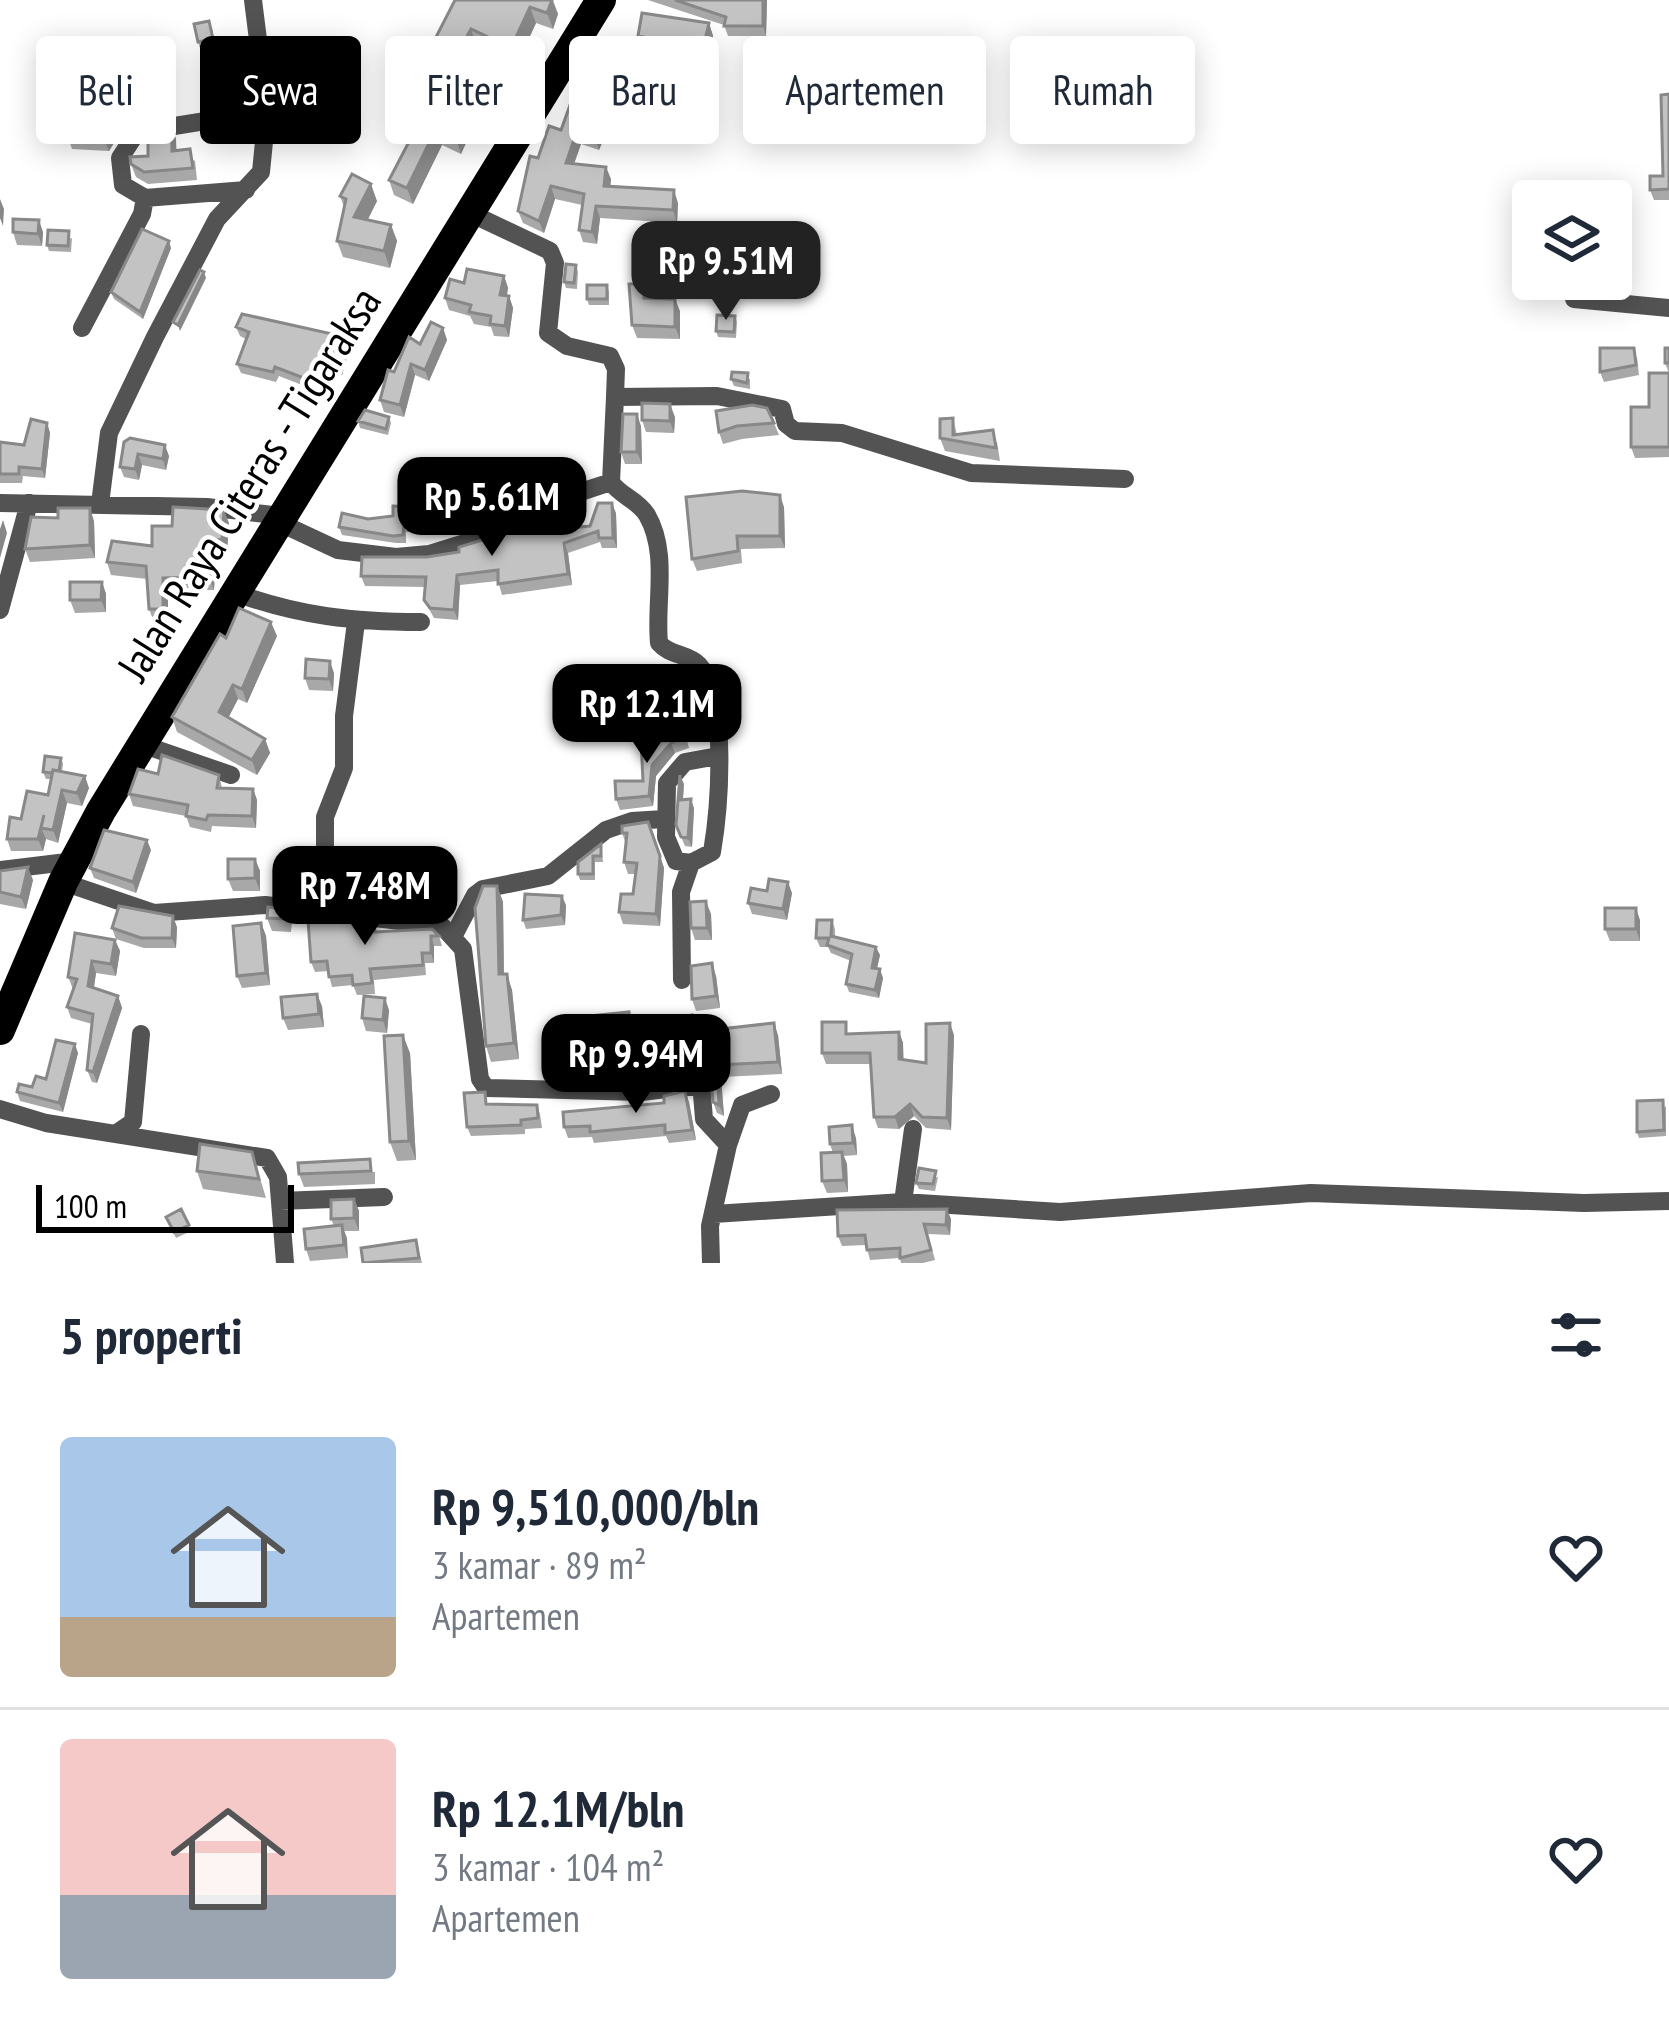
<!DOCTYPE html>
<html lang="id">
<head>
<meta charset="utf-8">
<style>
	body { margin:0; font-family:"PT Sans Narrow",sans-serif; background:#f2f2f3; color:#1f2937; height:100vh; display:flex; flex-direction:column; font-size:45px; white-space:nowrap }
	* { box-sizing:border-box; margin:0 }
	p { font-size:39px; color:#747a83 }
	.icon { flex:none; width:66px; height:66px; fill:none; stroke:currentColor; stroke-width:2; stroke-linecap:round; stroke-linejoin:round }
	.map { position:relative; height:1263px; overflow:hidden }
	.sheet { display:flex; flex-direction:column; background:#fff; flex:1 }
	.sheet>* { flex:none }
	.hud { position:absolute; left:36px; top:36px; width:1599px; height:108px; display:flex; gap:24px }
	.fabs { position:absolute; left:1512px; top:180px; display:grid; gap:24px }
	.fabs a { display:grid; place-items:center; width:120px; height:120px; border-radius:12px; background:#fff; box-shadow:0 6px 30px #0003; font-size:60px }
	.scale { position:absolute; left:36px; bottom:30px; width:258px; box-sizing:border-box; padding-left:12px; border:6px solid #000; border-top:0; font-size:33px; line-height:42px; white-space:nowrap; color:#000; -webkit-text-stroke:9px #fff; paint-order:stroke }
	.price { position:absolute; translate:-50% -102px; padding:0 27px; border-radius:24px; background:#000; color:#fff; font-size:39px; line-height:78px; filter:drop-shadow(0 3px 6px #0008) }
	.price::after { content:''; position:absolute; left:50%; top:72px; width:36px; height:27px; margin-left:-18px; background:inherit; clip-path:polygon(0 0,100% 0,50% 100%) }
	.price.active { background:#222; color:#fff }
	ul { padding:0; list-style:none }
	li { display:flex; align-items:center; gap:36px; height:300px; padding:0 60px }
	li+li { border-top:3px solid #e0e1e3 }
	li span { display:grid; place-items:center; flex:none; width:336px; height:240px; border-radius:12px; color:#555 }
	li>.icon { margin-inline-start:auto }
	span .icon { width:144px; height:144px; fill:#fffc; stroke-width:1 }
	li b { font-size:51px }
	h2 { display:flex; justify-content:space-between; align-items:center; height:144px; padding:0 60px; font-size:51px }
	.tag { padding:0 42px; border-radius:12px; background:#fff; box-shadow:0 6px 30px #0003; font-size:42px; line-height:108px }
	.tag.active { background:#000; color:#fff }
	.map>svg:first-child { display:block }
</style>
</head>
<body>
<div class="map">
<svg width="1669" height="1263" viewBox="0 0 1669 1263">
	<rect width="100%" height="100%" fill="#fff"/>
	<g fill="none" stroke-linecap="round" stroke-linejoin="round">
		<path stroke="#535353" stroke-width="18" d="M246,190L145,198L123,185L120,158L137,132L267,111
			M472,214L550,251L555,263L548,333L567,346L610,356L616,369L615,397L717,396L782,409L786,424L795,431L842,433L971,473L1125,479
			M1574,299L1669,308
			M82,328L142,214L145,198
			M615,397L611,482C620,496 637,499 647,515C669,553 655,601 659,643C670,656 687,653 699,665C729,696 719,811 712,852L691,863L681,892L682,980
			M0,503L207,507L281,516
			M100,504L109,433L155,337L217,219L261,172L267,111L253,0
			M278,522L338,550L396,557L429,554L500,532L508,516L611,482
			M236,593C299,616 354,622 421,622
			M0,610L29,503
			M141,744L231,775
			M691,863L676,861L666,837L667,783L685,762L718,756
			M0,870L75,861
			M63,882L154,913L265,905L442,926L463,949L480,1079L486,1088L641,1092L701,1085
			M325,916V817L344,768V716L356,622
			M454,935L475,895L483,889L548,876L606,830L632,821L664,819
			M699,1057L704,1119L728,1145L710,1226L711,1263
			M0,1109L46,1123L267,1158L278,1177L285,1263
			M117,1133L133,1122L141,1034
			M728,1145L742,1105L771,1094
			M280,1201L384,1197
			M903,1202L913,1129
			M714,1214L903,1202L1060,1212L1311,1193L1584,1203L1669,1201"/>
		<path stroke="#000" stroke-width="30" d="M0,1030L63,882L101,811L601,0"/>
	</g>
	<path fill="#a8a8a8" d="M553,0L558,14L553,29L536,23L517,64L476,45L465,67L441,55L435,39Z
		M648,0H767L766,36H728L724,25Z
		M709,23L713,36L707,60L643,48L638,36Z
		M212,27L215,46L200,48L198,42Z
		M436,90L476,121L461,154L442,145L413,204L394,195L389,180Z
		M95,93L96,113L111,111L115,123L117,138L109,151L72,149L68,137Z
		M1669,94V200H1654L1650,190L1663,176Z
		M173,97L174,112L148,117L144,104Z
		M606,109L611,121L599,150L581,144L574,164L611,179L610,186L678,203L677,223L600,218L597,244L583,242L579,230L582,205L555,199L544,233L523,223L518,211L538,158L561,130Z
		M172,127L176,139V150L195,161L197,180L148,184L136,177L131,164L148,156Z
		M340,196L377,201L368,219L391,225L397,241L390,268L343,257L337,241L344,207Z
		M13,232H43L42,246L17,245Z
		M72,238L71,252L49,251L47,245Z
		M171,248L143,319L114,299L111,292Z
		M576,265L578,272L577,289L566,288L564,282Z
		M504,276L508,288L507,296H509L513,308L509,337L494,336L491,327L474,324L470,316L449,310L445,298L464,283Z
		M607,285L609,292V305H589L587,299Z
		M648,298L680,311V339L637,338L632,325Z
		M735,316L737,322L736,338L718,337L716,331Z
		M236,327L350,347L342,375L320,369L312,389L279,376L276,382L241,373L237,364L246,339L240,336Z
		M443,328L447,340L429,381L415,375L404,417L384,412L380,400L394,372L420,344Z
		M1669,348V457L1635,458L1631,447L1649,407L1669,373L1665,363Z
		M1637,357L1639,375L1604,382L1600,372Z
		M731,379H750V389L734,386Z
		M716,411L774,423L779,435L742,439L723,444L719,432Z
		M389,417L391,423L388,435L360,428L358,421Z
		M675,417L674,433L646,432L642,420Z
		M953,418L957,435L997,442L1000,461L945,451L940,438Z
		M47,423L50,433L45,478L23,476L22,483H0V442L24,445Z
		M641,426L642,464H625L621,452Z
		M124,442L169,456L166,470L142,465L139,480L124,477L120,467Z
		M530,459L534,471L535,493L519,498L516,492H493L492,518L461,508L457,497Z
		M784,507L785,548L741,549L742,563L697,571L692,559Z
		M469,511L472,527L447,534L406,532V543H396L342,535L339,527L368,519Z
		M616,513L617,548H602L600,542L568,553L572,585L502,595L498,581L460,585L458,620L434,618L424,600L425,587L365,586L361,576L427,557L590,526Z
		M94,521L95,558L30,562L25,549Z
		M229,523L227,553L216,552L214,590L168,591V622H154L149,609L147,579L111,575L107,562L152,546Z
		M102,582L106,594V612L75,613L70,600Z
		M277,636L247,703L238,699L228,718L265,739L270,753L257,775L177,732L172,717L226,638Z
		M334,673L333,691L309,690L305,678Z
		M684,729L689,748L675,753L656,776L653,806L620,810L616,799L643,781L666,741Z
		M61,758L63,764L62,772L89,788L82,806L67,803L58,843L46,839L43,851H11L7,839L21,819L48,795L51,779H46L43,772Z
		M158,774L219,775L222,788L253,789L257,800L256,828L212,826L211,832L190,827L186,816L133,806L129,794Z
		M684,784L683,800L694,808L692,847L685,846L676,825Z
		M648,822L664,868L660,926L623,924L619,912L633,894L635,874H628L624,862L626,844L622,833Z
		M601,844L603,862H595V880H580L578,874Z
		M151,850L136,893L94,878L90,868Z
		M255,859L260,871V891H233L228,879Z
		M0,871L33,880L26,909L0,904Z
		M382,878L387,891V906L356,902L351,890Z
		M497,886L503,902L504,974L512,990L519,1059L491,1062L486,1046Z
		M449,887L450,905H421L416,893Z
		M792,893L787,920L752,914L748,903Z
		M566,905L565,925L526,929L523,920Z
		M287,909L292,922L291,932L272,931L267,918Z
		M711,914L712,940H695L691,928Z
		M832,920L835,929V937L880,955L877,969L883,978L879,998L849,992L846,984L851,961L831,953L828,947H820L816,938Z
		M1640,920V941H1610L1605,929Z
		M261,923L266,936L270,985L242,988L237,976Z
		M177,927L176,948H144L116,939L112,928Z
		M377,932L439,936L442,946H434V963H425L426,975L374,980L375,994L357,995L353,985L332,987L328,971L315,972L311,962Z
		M115,940L120,951L116,976L96,973L94,988L118,996L122,1008L97,1083L92,1082L87,1070L92,1024L71,1018L67,1007L73,989L68,977Z
		M716,976L720,1008L696,1011L692,999Z
		M322,1006L324,1027L288,1030L283,1018Z
		M389,1010L387,1033L366,1031L362,1018Z
		M692,1015L697,1032L778,1035L782,1074L721,1077L724,1116L717,1113L713,1102L709,1050L706,1045H692L686,1055L619,1065L615,1053L586,1055L582,1043L634,1025Z
		M899,1032L903,1043V1059L926,1063L954,1035L951,1130L926,1128L914,1116L899,1129L878,1128L874,1117L871,1064H826L822,1053L850,1034Z
		M78,1053L63,1112L20,1101L17,1092L32,1087L46,1079Z
		M410,1053L416,1160L397,1161L390,1142Z
		M689,1102L696,1140L669,1143L666,1136L594,1143L592,1137L568,1138L564,1127Z
		M489,1104L537,1105L540,1114L542,1128L525,1129V1134L471,1136L467,1127Z
		M1666,1106V1136L1639,1138L1637,1132Z
		M856,1138L857,1155L844,1156L847,1164L848,1192L827,1193L822,1181L833,1153L830,1144Z
		M252,1152L266,1198L203,1189L197,1171Z
		M375,1172V1184L304,1187L299,1174Z
		M938,1177L935,1191L919,1189L916,1183Z
		M354,1199L359,1211V1231H344L348,1258L310,1261L306,1249L334,1226L331,1219Z
		M181,1209L191,1231L176,1238L166,1217Z
		M951,1219L950,1235L928,1234L935,1260L923,1263H901L900,1258L870,1260L866,1245L842,1246L838,1236Z
		M416,1240L422,1263H363Z"/>
	<path fill="#888" d="M552,0L558,14L553,29L547,13Z
		M763,0H767L766,36L763,26Z
		M530,7L536,23L517,64L511,48Z
		M709,23L713,36L707,60L703,48Z
		M471,29L476,45L465,67L459,51Z
		M90,81L95,93L98,125L93,113Z
		M470,106L476,121L461,154L456,138Z
		M606,109L611,121L599,150L595,138Z
		M111,111L115,123L117,138L109,151L104,138Z
		M172,127L176,139L177,163L172,151Z
		M436,129L442,145L413,204L407,188Z
		M577,131L581,144L570,175L566,163Z
		M606,167L611,179L609,199L604,186Z
		M371,184L377,201L361,233L354,217Z
		M551,186L555,199L544,233L539,221Z
		M674,190L678,203L677,223L673,210Z
		M0,199L4,209L3,226L0,218Z
		M596,206L600,218L597,244L592,232Z
		M39,220L43,232L42,246L38,234Z
		M391,225L397,241L390,268L384,251Z
		M169,241L171,248L143,319L140,312Z
		M204,272L206,278L180,331L178,325Z
		M504,276L508,288L504,307L500,295Z
		M509,296L513,308L509,337L505,326Z
		M675,299L680,311V339L675,327Z
		M443,328L447,340L429,381L425,370Z
		M346,337L350,347L342,375L338,365Z
		M317,359L320,369L312,389L309,380Z
		M411,364L415,375L404,417L400,405Z
		M670,404L675,417L674,433L670,421Z
		M637,414L641,426L642,464L637,452Z
		M47,423L50,433L45,478L42,469Z
		M165,445L169,456L166,470L163,459Z
		M138,454L142,465L139,480L135,469Z
		M530,459L534,471L535,493L531,481Z
		M489,480L493,492L492,518L488,506Z
		M780,495L784,507L785,548L780,536Z
		M612,503L616,513L617,548L613,538Z
		M90,508L94,521L95,558L90,545Z
		M224,510L229,523L227,553L222,540Z
		M3,520L7,533L0,558V529Z
		M211,539L216,552L214,590L209,577Z
		M564,543L568,553L572,585L568,574Z
		M457,575L460,585L458,620L454,610Z
		M163,578L168,591V622L163,609Z
		M102,582L106,594V612L101,600Z
		M271,622L277,636L247,703L242,689Z
		M330,661L334,673L333,691L329,679Z
		M233,685L238,699L224,726L219,712Z
		M265,739L270,753L257,775L252,760Z
		M671,743L675,753L656,776L653,806L649,796L652,765Z
		M680,775L684,784L682,809L679,800Z
		M85,776L89,788L82,806L77,793Z
		M253,789L257,800L256,828L252,816Z
		M62,790L67,803L58,843L53,830Z
		M691,799L694,808L692,847L688,838Z
		M41,828L46,839L43,851L38,839Z
		M147,840L151,850L136,893L133,882Z
		M660,856L664,868L660,926L656,914Z
		M255,859L260,871V891L255,878Z
		M28,867L33,880L26,909L21,897Z
		M444,875L449,887L450,905L445,893Z
		M382,878L387,891V906L382,893Z
		M788,882L792,893L787,920L783,909Z
		M497,886L503,902L504,989L499,974Z
		M562,896L566,905L565,925L561,915Z
		M706,901L711,914L712,940L707,928Z
		M1636,908L1640,920V941L1636,929Z
		M173,916L177,927L176,948L172,938Z
		M261,923L266,936L270,985L266,973Z
		M431,936L434,946V963L431,953Z
		M115,940L120,951L116,976L111,964Z
		M876,947L880,955L875,976L872,968Z
		M92,961L96,973L92,998L88,986Z
		M712,963L716,976L720,1008L716,996Z
		M880,969L883,978L879,998L875,990Z
		M507,974L512,990L519,1059L514,1043Z
		M317,994L322,1006L324,1027L319,1014Z
		M118,996L122,1008L97,1083L93,1072Z
		M385,998L389,1010L387,1033L383,1020Z
		M774,1023L778,1035L782,1074L778,1062Z
		M950,1023L954,1035L951,1130L947,1118Z
		M899,1032L903,1043L904,1070L899,1059Z
		M688,1034L692,1045L686,1055L682,1043Z
		M403,1035L410,1053L416,1160L409,1141Z
		M75,1044L78,1053L63,1112L59,1103Z
		M717,1065L721,1077L724,1116L719,1105Z
		M685,1091L689,1102L696,1140L692,1130Z
		M910,1104L914,1116L899,1129L895,1117Z
		M852,1125L856,1138L857,1155L853,1143Z
		M842,1152L847,1164L848,1192L844,1180Z
		M354,1199L359,1211V1231L354,1218Z
		M947,1209L951,1219L950,1235L946,1225Z
		M342,1225L347,1238L348,1258L344,1245Z"/>
	<path fill="#c3c3c3" stroke="#888" stroke-width="3" d="M455,0H552L547,13L530,7L511,48L471,29L459,51L435,39Z
		M675,0H763V26H724L726,17Z
		M642,13L709,23L703,48L638,36Z
		M209,21L213,39L198,42L194,24Z
		M90,81L93,113L111,111L112,126L104,138L68,137V83Z
		M168,85L170,100L144,104L142,87Z
		M436,90L470,106L456,138L436,129L407,188L389,180Z
		M1669,94V189L1650,190V176H1663L1661,95Z
		M573,97L606,109L595,138L577,131L566,163L606,167L604,186L674,190L673,210L596,206L592,232L579,230L584,194L551,186L539,221L518,211L530,156L538,158L549,126L561,130Z
		M172,127V151L190,149L193,168L144,172L131,164L130,157L148,156V131Z
		M352,174L371,184L354,217L391,225L384,251L337,241L346,199L340,196Z
		M13,219L39,220L38,234L13,232Z
		M142,229L169,241L140,312L111,292Z
		M48,230L69,231L68,246L47,245Z
		M566,264L576,265L574,283L564,282Z
		M467,269L504,276L500,295L509,296L505,326L490,324L491,316L469,312L471,305L445,298L450,279L464,283Z
		M200,270L204,272L178,325L173,322Z
		M629,284H643L644,298L675,299V327L632,325Z
		M587,285H607V299H587Z
		M242,314L346,337L338,365L317,359L309,380L275,367L273,372L237,364L249,332L236,327Z
		M717,315L735,316L734,332L716,331Z
		M431,322L443,328L425,370L411,364L400,405L380,400L388,370L394,372L409,337L420,344Z
		M1600,348H1634L1636,365L1600,372Z
		M1665,348H1669V363H1665Z
		M732,372L748,373L747,383L731,379Z
		M1649,373H1669V447H1631V407H1649Z
		M642,403L670,404V421L642,420Z
		M752,405L767,408L774,423L737,426L719,432L716,411Z
		M365,410L389,417L386,429L358,421Z
		M623,414H637V452H621Z
		M953,418V435L993,430L996,448L940,438V419Z
		M31,419L47,423L42,469L19,467V474H0V442L24,445Z
		M130,438L165,445L163,459L138,454L135,469L120,467L124,442Z
		M530,459L531,481L514,487V480H489L488,506L457,497V461Z
		M742,491L780,495V536H737L738,551L692,559L686,497Z
		M598,503H612L613,538H599L598,531L564,543L568,574L498,584V570L457,575L454,610L430,608L424,600L426,577L361,576L362,557H427L459,552V547L502,534L590,526Z
		M393,506L469,511V519L444,527L404,524L403,535L393,536L339,527L342,513L368,519L393,516Z
		M173,507L224,510L222,540L211,539L209,577L163,578V609H149L146,566L107,562L112,541L152,546V526H172Z
		M58,508H90V545L25,549L31,517L58,518Z
		M70,582H102L101,600H70Z
		M239,608L271,622L242,689L233,685L219,712L265,739L252,760L172,717L220,634L226,638Z
		M306,659L330,661L329,679L305,678Z
		M684,729L685,737L671,743L652,765L649,796L616,799L615,781H643L641,740L666,741L665,731Z
		M162,755L219,775L217,788L253,789L252,816L208,815L206,820L186,816L188,805L129,794L138,769L158,774Z
		M45,756L61,758L59,771L53,770L52,773L43,772Z
		M53,770L85,776L77,793L62,790L53,830L41,828L44,815L38,839H7L10,817L21,819L27,791L48,795Z
		M680,775L679,800L691,799L688,838L681,837L676,825Z
		M648,822L660,856L656,914L619,912L621,894H633L637,863L624,862L627,833H622V826Z
		M104,830L147,840L133,882L90,868Z
		M601,844V856H593V874H578V862Z
		M228,859H255V878L228,879Z
		M28,867L21,897L0,892V871Z
		M444,875L445,893H416V876Z
		M382,878V893L351,890V880Z
		M769,879L788,882L783,909L748,903L751,888L767,891Z
		M483,886H497L499,974H507L514,1043L486,1046L475,908Z
		M525,894L562,896L561,915L523,920Z
		M706,901L707,928H691L690,902Z
		M119,906L173,916L172,938H141L112,928Z
		M268,907L287,909V919L267,918Z
		M1605,908H1636V929H1605Z
		M308,920L374,924L375,932L432,929L439,936H431V953H422L423,965L370,969L372,983L353,985L352,975L329,977L327,961L311,962Z
		M817,920H832L831,936L876,947L872,968L880,969L875,990L846,984L852,954L827,945L829,938H816Z
		M261,923L266,973L237,976L233,926Z
		M75,933L115,940L111,964L92,961L88,986L118,996L93,1072L87,1070L93,1014L67,1007L77,979L68,977Z
		M712,963L716,996L692,999L691,966Z
		M317,994L319,1014L283,1018L281,997Z
		M364,996L385,998L383,1020L362,1018Z
		M629,1012L631,1026L692,1015L694,1032L774,1023L778,1062L717,1065L719,1105L713,1102L708,1044L702,1034H688L682,1043L615,1054L613,1041L582,1043L579,1017Z
		M822,1022H846V1034L899,1032V1059L926,1063V1024L950,1023L947,1118L922,1117L910,1104L895,1117H874L870,1053H822Z
		M403,1035L409,1141L390,1142L384,1036Z
		M56,1040L75,1044L59,1103L17,1092L19,1084L32,1087L36,1076L46,1079Z
		M685,1091L692,1130L665,1133V1125L590,1132V1126L564,1127L563,1112L664,1103V1096Z
		M485,1092L486,1104L537,1105L538,1118L521,1120V1125L467,1127L464,1093Z
		M1663,1100L1664,1130L1637,1132V1101Z
		M852,1125L853,1143L830,1144L829,1127Z
		M200,1144L252,1152L259,1179L197,1171Z
		M842,1152L844,1180L822,1181L821,1153Z
		M370,1159L371,1171L299,1174L298,1163Z
		M919,1168L936,1171L933,1184L916,1183Z
		M354,1199V1218L331,1219V1200Z
		M181,1209L189,1225L174,1232L166,1217Z
		M947,1209L946,1225L924,1224L931,1250L900,1258V1248L867,1250L865,1235L838,1236L837,1210Z
		M342,1225L344,1245L306,1249L304,1229Z
		M416,1240L419,1258L363,1263L361,1248Z"/>
	<g text-anchor="middle" dominant-baseline="central" stroke-width="9" stroke-linejoin="round" paint-order="stroke">
		<g font-size="45" fill="#000" stroke="#fff">
			<text transform="translate(248 483) rotate(-58)">Jalan Raya Citeras - Tigaraksa</text>
		</g>
	</g>
</svg>
<div class="fabs">
<a><svg class="icon" aria-label="layers" viewBox="0 0 24 24"><path d="M12 4l9 5-9 5-9-5zM3 14l9 5 9-5"/></svg></a>
</div>
<div class="scale">100 m</div>
<b class="price active" style="left:726px;top:323px">Rp 9.51M</b>
<b class="price" style="left:492px;top:559px">Rp 5.61M</b>
<b class="price" style="left:647px;top:766px">Rp 12.1M</b>
<b class="price" style="left:365px;top:948px">Rp 7.48M</b>
<b class="price" style="left:636px;top:1116px">Rp 9.94M</b>
<div class="hud">
<a class="tag">Beli</a>
<a class="tag active">Sewa</a>
<a class="tag">Filter</a>
<a class="tag">Baru</a>
<a class="tag">Apartemen</a>
<a class="tag">Rumah</a>
</div>
</div>
<section class="sheet">
<h2>5 properti<svg class="icon" aria-label="filters" viewBox="0 0 24 24"><path d="M4 7h16M4 17h16"/><circle cx="9" cy="7" r="2"/><circle cx="15" cy="17" r="2"/></svg></h2>
<ul>
<li><span style="background:linear-gradient(#a9c7e8 75%,#b9a48a 0)"><svg class="icon" aria-label="home" viewBox="0 0 24 24"><path d="M3 11l9-7 9 7M6 9v11h12V9"/></svg></span><div><b>Rp 9,510,000/bln</b><p>3 kamar · 89 m²</p><p>Apartemen</p></div><svg class="icon" aria-label="heart" viewBox="0 0 24 24"><path d="M12 20l-8-8c-3-5 5-10 8-4 3-6 11-1 8 4z"/></svg></li>
<li><span style="background:linear-gradient(#f6c9c9 65%,#9aa5b1 0)"><svg class="icon" aria-label="home" viewBox="0 0 24 24"><path d="M3 11l9-7 9 7M6 9v11h12V9"/></svg></span><div><b>Rp 12.1M/bln</b><p>3 kamar · 104 m²</p><p>Apartemen</p></div><svg class="icon" aria-label="heart" viewBox="0 0 24 24"><path d="M12 20l-8-8c-3-5 5-10 8-4 3-6 11-1 8 4z"/></svg></li>
</ul>
</section>
</body>
</html>
